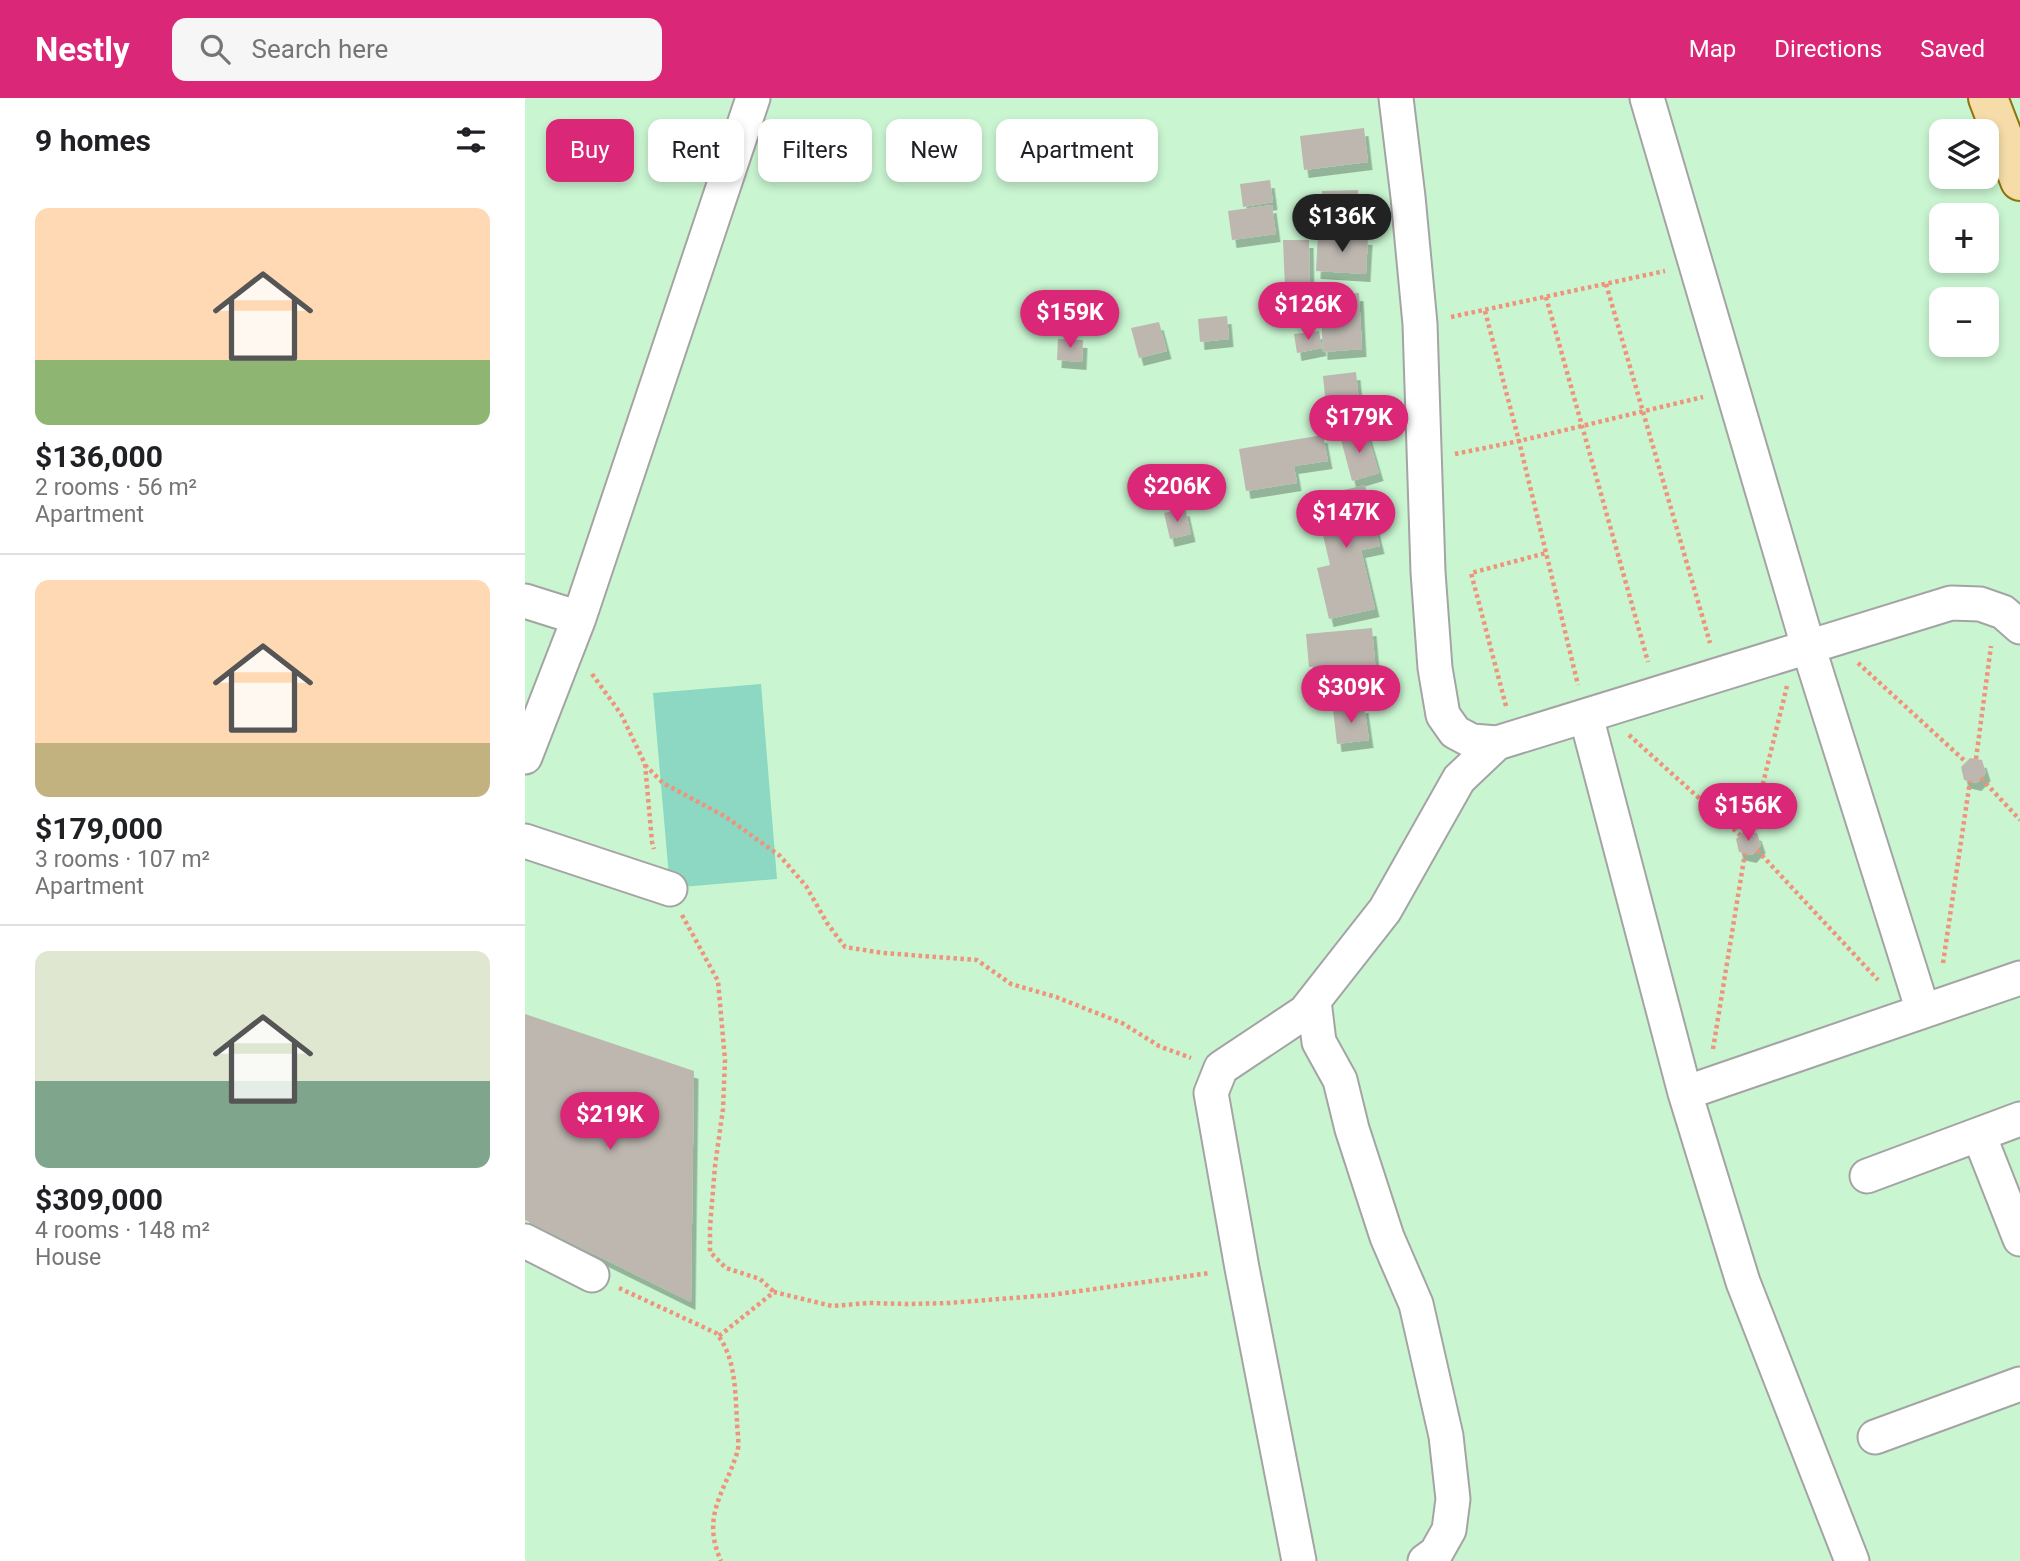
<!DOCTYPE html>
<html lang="en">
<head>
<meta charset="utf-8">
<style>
	body { margin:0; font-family:Roboto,sans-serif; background:#f6f6f6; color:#202124; height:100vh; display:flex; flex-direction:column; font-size:26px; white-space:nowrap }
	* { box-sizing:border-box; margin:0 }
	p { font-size:23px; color:#757577 }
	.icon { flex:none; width:38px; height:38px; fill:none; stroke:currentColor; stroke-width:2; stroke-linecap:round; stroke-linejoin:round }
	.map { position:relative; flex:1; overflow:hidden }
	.side { display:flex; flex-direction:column; background:#fff; width:525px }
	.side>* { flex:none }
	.guide { position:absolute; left:21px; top:21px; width:665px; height:63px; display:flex; gap:14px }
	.buttons { position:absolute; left:1404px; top:21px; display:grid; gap:14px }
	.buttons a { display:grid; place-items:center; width:70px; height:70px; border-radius:14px; background:#fff; box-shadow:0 4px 10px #0003; font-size:35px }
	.price { position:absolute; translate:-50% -60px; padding:0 16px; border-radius:24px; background:#db2777; color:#fff; font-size:23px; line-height:46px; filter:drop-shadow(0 2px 4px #0008) }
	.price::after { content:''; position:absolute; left:50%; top:42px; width:21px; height:16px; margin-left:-10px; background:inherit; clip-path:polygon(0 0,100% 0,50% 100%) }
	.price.on { background:#222; color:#fff }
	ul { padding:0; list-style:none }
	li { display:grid; align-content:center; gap:14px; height:371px; padding:0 35px }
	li+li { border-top:2px solid #e0e0e0 }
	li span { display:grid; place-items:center; height:217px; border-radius:14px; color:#555 }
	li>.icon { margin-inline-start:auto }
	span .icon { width:126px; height:126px; fill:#fffc; stroke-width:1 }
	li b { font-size:30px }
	h2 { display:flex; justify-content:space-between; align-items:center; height:84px; padding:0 35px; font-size:30px }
	.pill { padding:0 24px; border-radius:14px; background:#fff; box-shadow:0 4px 10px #0003; font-size:24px; line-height:63px }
	.pill.on { background:#db2777; color:#fff }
	header { display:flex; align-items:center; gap:42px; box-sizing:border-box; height:98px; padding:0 35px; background:#db2777; color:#fff }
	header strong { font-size:33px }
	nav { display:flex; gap:38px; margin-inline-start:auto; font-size:24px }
	.search { width:490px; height:63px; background:#f6f6f6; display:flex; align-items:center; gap:18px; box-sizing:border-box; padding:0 24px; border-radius:14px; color:#757577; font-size:26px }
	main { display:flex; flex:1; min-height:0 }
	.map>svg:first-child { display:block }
</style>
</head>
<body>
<header>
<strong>Nestly</strong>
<div class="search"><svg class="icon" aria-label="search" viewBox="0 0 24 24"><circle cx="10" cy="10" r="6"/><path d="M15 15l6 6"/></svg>Search here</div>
<nav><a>Map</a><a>Directions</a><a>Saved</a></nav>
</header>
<main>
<section class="side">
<h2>9 homes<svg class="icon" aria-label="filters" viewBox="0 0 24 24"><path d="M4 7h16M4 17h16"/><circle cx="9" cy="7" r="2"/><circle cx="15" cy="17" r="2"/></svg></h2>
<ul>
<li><span style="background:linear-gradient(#ffd9b3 70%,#8fb573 0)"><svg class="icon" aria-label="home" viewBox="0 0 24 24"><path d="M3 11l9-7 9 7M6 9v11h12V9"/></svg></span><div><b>$136,000</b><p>2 rooms · 56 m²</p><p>Apartment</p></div></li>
<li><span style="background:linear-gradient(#ffd9b3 75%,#c2b280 0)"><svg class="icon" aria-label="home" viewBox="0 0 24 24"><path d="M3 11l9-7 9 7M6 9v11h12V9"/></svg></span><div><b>$179,000</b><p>3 rooms · 107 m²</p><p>Apartment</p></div></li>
<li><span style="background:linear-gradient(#dfe7d0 60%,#7fa58c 0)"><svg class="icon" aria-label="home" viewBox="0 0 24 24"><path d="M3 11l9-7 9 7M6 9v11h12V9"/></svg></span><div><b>$309,000</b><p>4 rooms · 148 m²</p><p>House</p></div></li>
</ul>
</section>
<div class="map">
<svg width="1495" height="1463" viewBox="0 0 1495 1463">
	<defs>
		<filter id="shadow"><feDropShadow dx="4.5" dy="8" stdDeviation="0" flood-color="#0004"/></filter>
	</defs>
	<rect width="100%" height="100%" fill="#f0eee8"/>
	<path fill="#c9f5d1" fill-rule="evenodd" d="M0,0H1495V1463H0ZM1416,33H1461V79H1416ZM1416,117H1461V163H1416ZM1416,201H1461V247H1416Z"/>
	<path fill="#8cd8c3" d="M236,586L252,781L145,790L128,595Z"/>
	<path fill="#bdb7b0" filter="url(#shadow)" d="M839,30L843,64L779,72L775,38Z
		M745,82L748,104L718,109L715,86Z
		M833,92L834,127L798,128L797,93Z
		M747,107L751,136L707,142L703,113Z
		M793,136L843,139L841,176L791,173Z
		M758,142H784L785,189L760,190Z
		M834,195L837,251L798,254L795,197Z
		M702,218L704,241L675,244L673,221Z
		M634,224L642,253L614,260L606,230Z
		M794,233L797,250L772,255L769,236Z
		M533,241L558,242L557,264L532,262Z
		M831,274L836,325L803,328L798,278Z
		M841,331L854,375L827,383L815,338Z
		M798,337L803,363L769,368L772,385L721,393L714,351Z
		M840,387L855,448L836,452L850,511L804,521L792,470L805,467L789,399Z
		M660,410L666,436L645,441L639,415Z
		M847,530L851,575L812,578L811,567L784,569L781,536Z
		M839,607L844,642L812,646L808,611Z
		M1445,660L1457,662L1461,675L1452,685L1439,682L1436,669Z
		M1220,732L1232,735L1236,747L1227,757L1214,754L1211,741Z
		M0,916L169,973L166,1204L0,1122Z"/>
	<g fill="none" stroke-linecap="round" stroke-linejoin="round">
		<defs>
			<path id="minor" d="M871,0L883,99L895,226L903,474L910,570L918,617L930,634L947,643L972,645L1426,505L1455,506L1478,514L1495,529
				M1122,0L1283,548L1398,913
				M0,503L54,520
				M1061,618L1160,995L1218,1184L1327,1463
				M0,659L54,520L228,0
				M0,743L145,791
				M789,903L794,944L815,982L827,1031L862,1139L891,1206L921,1338L928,1401L924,1432L911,1455L900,1463
				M1160,995L1495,880
				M1454,1037L1495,1141
				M1342,1078L1495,1021
				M0,1143L67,1177
				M1350,1339L1495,1286
				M774,1463L717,1170L686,995L696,970L780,914L860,812L934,681L972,645"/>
			<path id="major" d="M1463,0L1495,83"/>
		</defs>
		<use href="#minor" stroke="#a4a4a4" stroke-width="37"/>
		<use href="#major" stroke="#90730c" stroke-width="42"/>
		<path stroke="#ef937a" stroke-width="4.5" stroke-dasharray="3.5 3.5" stroke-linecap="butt" d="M1081,186L1185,545
			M1021,199L1123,564
			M960,213L994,343L1053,587
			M926,219L1140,173
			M930,356L994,343L1178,299
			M1333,565L1441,664
			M67,576L96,616L120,666L127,744L129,751
			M981,608L946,475L1021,455
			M1104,637L1215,737
			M1451,661L1466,548
			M120,667L138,685L201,719L255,758L281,788L302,825L320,849L358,855L452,862L486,886L531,899L597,925L634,948L666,960
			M1456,680L1495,722
			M1226,734L1262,588
			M1232,752L1353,882
			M157,817L193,883L200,962L198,1011L190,1068L185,1129V1154L201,1170L235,1181L249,1194
			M1418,865L1445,683
			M1188,951L1220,755
			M94,1190L191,1235C211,1259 210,1293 212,1323C212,1333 215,1346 212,1355C199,1396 176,1418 196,1463
			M194,1238L249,1194L307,1208L344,1205L382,1206L424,1205L526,1197L685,1175"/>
		<use href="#minor" stroke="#fff" stroke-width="33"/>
		<use href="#major" stroke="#f5dca8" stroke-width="38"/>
	</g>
</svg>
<div class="buttons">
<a><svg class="icon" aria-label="layers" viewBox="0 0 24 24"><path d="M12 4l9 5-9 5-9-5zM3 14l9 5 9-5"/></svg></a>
<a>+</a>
<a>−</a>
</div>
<b class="price on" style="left:817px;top:156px">$136K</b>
<b class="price" style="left:783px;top:244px">$126K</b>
<b class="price" style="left:545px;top:252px">$159K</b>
<b class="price" style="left:834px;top:357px">$179K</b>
<b class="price" style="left:652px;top:426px">$206K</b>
<b class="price" style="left:821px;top:452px">$147K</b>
<b class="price" style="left:826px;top:627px">$309K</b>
<b class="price" style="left:1223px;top:745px">$156K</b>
<b class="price" style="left:85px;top:1054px">$219K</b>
<div class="guide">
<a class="pill on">Buy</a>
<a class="pill">Rent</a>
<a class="pill">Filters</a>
<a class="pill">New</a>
<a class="pill">Apartment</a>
</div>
</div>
</main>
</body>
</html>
